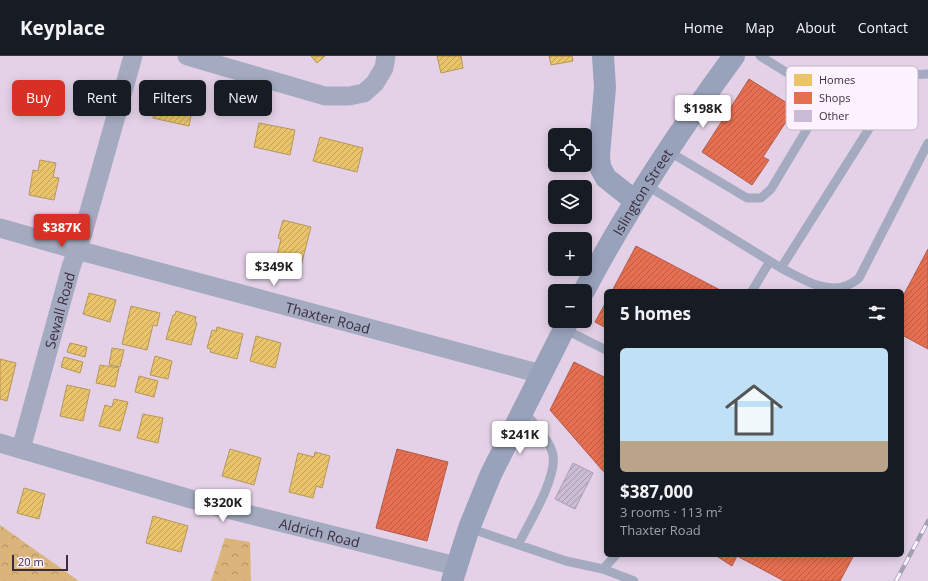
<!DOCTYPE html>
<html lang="en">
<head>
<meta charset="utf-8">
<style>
	body { margin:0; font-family:"Open Sans",sans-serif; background:#242831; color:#f1f3f6; height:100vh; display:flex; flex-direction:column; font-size:15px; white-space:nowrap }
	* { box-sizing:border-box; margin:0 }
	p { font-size:13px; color:#9ea1a6 }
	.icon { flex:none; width:22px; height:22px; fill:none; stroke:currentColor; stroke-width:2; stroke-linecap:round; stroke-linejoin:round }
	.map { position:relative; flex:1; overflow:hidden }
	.sheet { position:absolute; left:604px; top:233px; width:300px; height:268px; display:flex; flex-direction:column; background:#171b24; border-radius:6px; box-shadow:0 2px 10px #0003 }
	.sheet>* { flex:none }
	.hud { position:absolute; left:12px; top:24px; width:380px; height:36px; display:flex; gap:8px }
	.buttons { position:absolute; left:548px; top:72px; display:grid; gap:8px }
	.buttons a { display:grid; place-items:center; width:44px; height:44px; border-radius:6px; background:#171b24; box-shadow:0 2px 10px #0003; font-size:20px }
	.scale { position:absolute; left:12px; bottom:10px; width:56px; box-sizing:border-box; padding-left:4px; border:2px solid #3b2d3d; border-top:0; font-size:11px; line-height:14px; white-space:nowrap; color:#3b2d3d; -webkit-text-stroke:3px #fdf2ff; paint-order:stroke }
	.price { position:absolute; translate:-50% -34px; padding:0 9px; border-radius:4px; background:#fff; color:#222; font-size:13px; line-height:26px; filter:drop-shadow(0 1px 2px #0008) }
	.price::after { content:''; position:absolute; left:50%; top:24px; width:12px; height:9px; margin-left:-6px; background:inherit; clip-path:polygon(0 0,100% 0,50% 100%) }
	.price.selected { background:#d93025; color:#fff }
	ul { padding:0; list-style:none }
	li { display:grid; align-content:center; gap:8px; height:212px; padding:0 16px }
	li+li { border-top:1px solid #363941 }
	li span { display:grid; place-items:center; height:124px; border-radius:6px; color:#555 }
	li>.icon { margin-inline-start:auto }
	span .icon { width:72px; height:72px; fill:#fffc; stroke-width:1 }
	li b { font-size:17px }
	h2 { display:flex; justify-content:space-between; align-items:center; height:48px; padding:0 16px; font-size:17px }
	.pill { padding:0 14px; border-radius:6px; background:#171b24; box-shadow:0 2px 10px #0003; font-size:14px; line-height:36px }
	.pill.selected { background:#d93025; color:#fff }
	header { display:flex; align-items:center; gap:24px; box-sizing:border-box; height:56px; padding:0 20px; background:#171b24; border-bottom:1px solid #363941 }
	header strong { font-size:19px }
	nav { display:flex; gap:22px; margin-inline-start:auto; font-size:14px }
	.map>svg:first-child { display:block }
</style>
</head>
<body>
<header>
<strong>Keyplace</strong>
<nav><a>Home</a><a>Map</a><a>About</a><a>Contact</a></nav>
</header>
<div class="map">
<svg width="928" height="525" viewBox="0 0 928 525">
	<defs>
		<pattern id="forest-crowns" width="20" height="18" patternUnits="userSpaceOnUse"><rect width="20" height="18" fill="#dab47b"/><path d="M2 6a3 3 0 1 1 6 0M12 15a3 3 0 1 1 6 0" fill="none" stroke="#b29366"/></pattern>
		<pattern id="homes-hatch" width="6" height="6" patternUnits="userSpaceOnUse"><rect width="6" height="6" fill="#e9c46a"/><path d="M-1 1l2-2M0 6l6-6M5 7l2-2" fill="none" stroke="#bea058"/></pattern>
		<pattern id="shops-hatch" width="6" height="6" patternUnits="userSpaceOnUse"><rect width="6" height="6" fill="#e76f51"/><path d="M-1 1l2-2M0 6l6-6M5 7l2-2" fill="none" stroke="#bc5c44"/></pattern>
		<pattern id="building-hatch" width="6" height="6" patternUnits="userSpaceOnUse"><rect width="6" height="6" fill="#cbbcd5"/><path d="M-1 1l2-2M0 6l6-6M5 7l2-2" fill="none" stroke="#a699ae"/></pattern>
	</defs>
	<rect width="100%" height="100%" fill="#e4d1e7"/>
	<path fill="url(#forest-crowns)" d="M0,469L79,525H0Z
		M225,482L250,486L251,525H211Z"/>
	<path fill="url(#homes-hatch)" stroke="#b5975c" d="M311,0H325L317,7Z
		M437,0H461L463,12L441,17Z
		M549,0H572L573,5L551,9Z
		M169,39L194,45L189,70L153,62L155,49L166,52Z
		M259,67L295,74L290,99L254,91Z
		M320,81L363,92L357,116L313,105Z
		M40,104L56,107L53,121L59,122L54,144L29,139L33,114L38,115Z
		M283,164L311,171L301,210L276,203L281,183L278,182Z
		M89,237L116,244L110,266L83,258Z
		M131,250L160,257L157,270L153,269L147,294L122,288Z
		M176,255L196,261L195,266L197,267L191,289L166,283L173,259H175Z
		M217,271L243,278L237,303L210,296L211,293L207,292L212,274L216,275Z
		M256,280L281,287L275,312L250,305Z
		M70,287L87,291L85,301L67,296Z
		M112,292L124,294L120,311L109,309Z
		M155,300L172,305L168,323L150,319Z
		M64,301L83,306L80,317L61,311Z
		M0,303L16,307L7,345L0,343Z
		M100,309L119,312L115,331L96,327Z
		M139,320L158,325L154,341L135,336Z
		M67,329L90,334L83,365L60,360Z
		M114,343L128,346L120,375L99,370L105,349L112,351Z
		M143,358L163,362L158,387L137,382Z
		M230,393L261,402L254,429L222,420Z
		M315,396L330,400L322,432L316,430L313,442L289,436L298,397L314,401Z
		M24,432L45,438L39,463L17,457Z
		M153,460L188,470L181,496L146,487Z"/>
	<path fill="url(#shops-hatch)" stroke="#b35b4b" d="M749,23L795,52L763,101L769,104L752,129L702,96Z
		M636,190L722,235H612Z
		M928,193V293L902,279V242Z
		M606,246V272L595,266Z
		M574,306L606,322V416L603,415L550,354Z
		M397,393L448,406L427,485L376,472Z
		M715,499H854L840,525H784L737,500L732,510Z"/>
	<path fill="url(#building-hatch)" stroke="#aa9eb1" d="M573,407L593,417L575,453L555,443Z"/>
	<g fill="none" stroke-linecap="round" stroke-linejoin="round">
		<path stroke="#a4abc0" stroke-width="9" d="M668,95L747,142H761L771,133L816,58L820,45L815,34L760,0
			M646,129L781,212L896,30C907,20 913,18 928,18
			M781,212C801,222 826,239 848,229C852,227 856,225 859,222L928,87
			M752,235L770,205
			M564,273L606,294
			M469,472L566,505L603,513L616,499
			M518,489C529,467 557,422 553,399C550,384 533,367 524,355
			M603,513L634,525"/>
		<g stroke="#a4abc0" stroke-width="19">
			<path d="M187,0L325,40H349L364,37L375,27L384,12L386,0"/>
			<path id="s1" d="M0,172L77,194L541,318"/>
			<path id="s2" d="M0,387L215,450L456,510"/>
			<path id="s3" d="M21,393L71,211L83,177L133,0"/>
		</g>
		<g stroke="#99a2bb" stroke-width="22">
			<path d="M603,0L605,31L599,99L600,111L606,122L635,145"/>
			<path id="s4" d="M584,235C627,153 679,75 734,0"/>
			<path d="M452,525L469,472L491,418L568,265"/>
		</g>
		<defs>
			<path id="rail" d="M896,525L928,465"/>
		</defs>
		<use href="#rail" stroke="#a3a2b3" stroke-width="4.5"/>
		<use href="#rail" stroke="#fdf2ff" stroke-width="3" stroke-dasharray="9" stroke-linecap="butt"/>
	</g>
	<g text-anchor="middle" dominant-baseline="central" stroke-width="4" stroke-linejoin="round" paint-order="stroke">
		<g font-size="14" fill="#3b2d3d" stroke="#fdf2ff">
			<text stroke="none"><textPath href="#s4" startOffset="115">Islington Street</textPath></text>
			<text stroke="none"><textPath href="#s3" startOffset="144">Sewall Road</textPath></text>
			<text stroke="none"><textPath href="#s1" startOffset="340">Thaxter Road</textPath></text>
			<text stroke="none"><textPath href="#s2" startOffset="332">Aldrich Road</textPath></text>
		</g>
	</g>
	<rect x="786" y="10" width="132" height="64" rx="6" fill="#fdf2ff" stroke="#c3b7c5" stroke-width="1"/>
	<rect x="794" y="18" width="18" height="12" fill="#e9c46a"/>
	<rect x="794" y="36" width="18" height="12" fill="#e76f51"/>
	<rect x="794" y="54" width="18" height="12" fill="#cbbcd5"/>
	<g font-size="11" fill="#3b2d3d">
		<text x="819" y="28">Homes</text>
		<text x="819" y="46">Shops</text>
		<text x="819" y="64">Other</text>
	</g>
</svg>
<div class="buttons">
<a><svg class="icon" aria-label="locate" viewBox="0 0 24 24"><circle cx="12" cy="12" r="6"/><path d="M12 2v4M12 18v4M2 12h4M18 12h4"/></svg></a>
<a><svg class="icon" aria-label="layers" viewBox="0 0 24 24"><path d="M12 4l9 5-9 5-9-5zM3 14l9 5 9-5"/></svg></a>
<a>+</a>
<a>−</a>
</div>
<div class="scale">20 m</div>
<b class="price" style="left:703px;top:73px">$198K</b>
<b class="price selected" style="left:62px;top:192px">$387K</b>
<b class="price" style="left:274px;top:231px">$349K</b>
<b class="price" style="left:520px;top:399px">$241K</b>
<b class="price" style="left:223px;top:467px">$320K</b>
<div class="hud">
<a class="pill selected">Buy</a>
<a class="pill">Rent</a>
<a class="pill">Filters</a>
<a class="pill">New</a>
</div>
<section class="sheet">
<h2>5 homes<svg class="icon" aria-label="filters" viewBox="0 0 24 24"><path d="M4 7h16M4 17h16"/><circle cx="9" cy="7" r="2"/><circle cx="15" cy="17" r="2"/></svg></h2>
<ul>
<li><span style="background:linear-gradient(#bfe0f5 75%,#b9a48a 0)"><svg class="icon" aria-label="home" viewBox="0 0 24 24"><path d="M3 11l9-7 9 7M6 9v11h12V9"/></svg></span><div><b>$387,000</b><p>3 rooms · 113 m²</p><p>Thaxter Road</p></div></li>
</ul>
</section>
</div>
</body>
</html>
